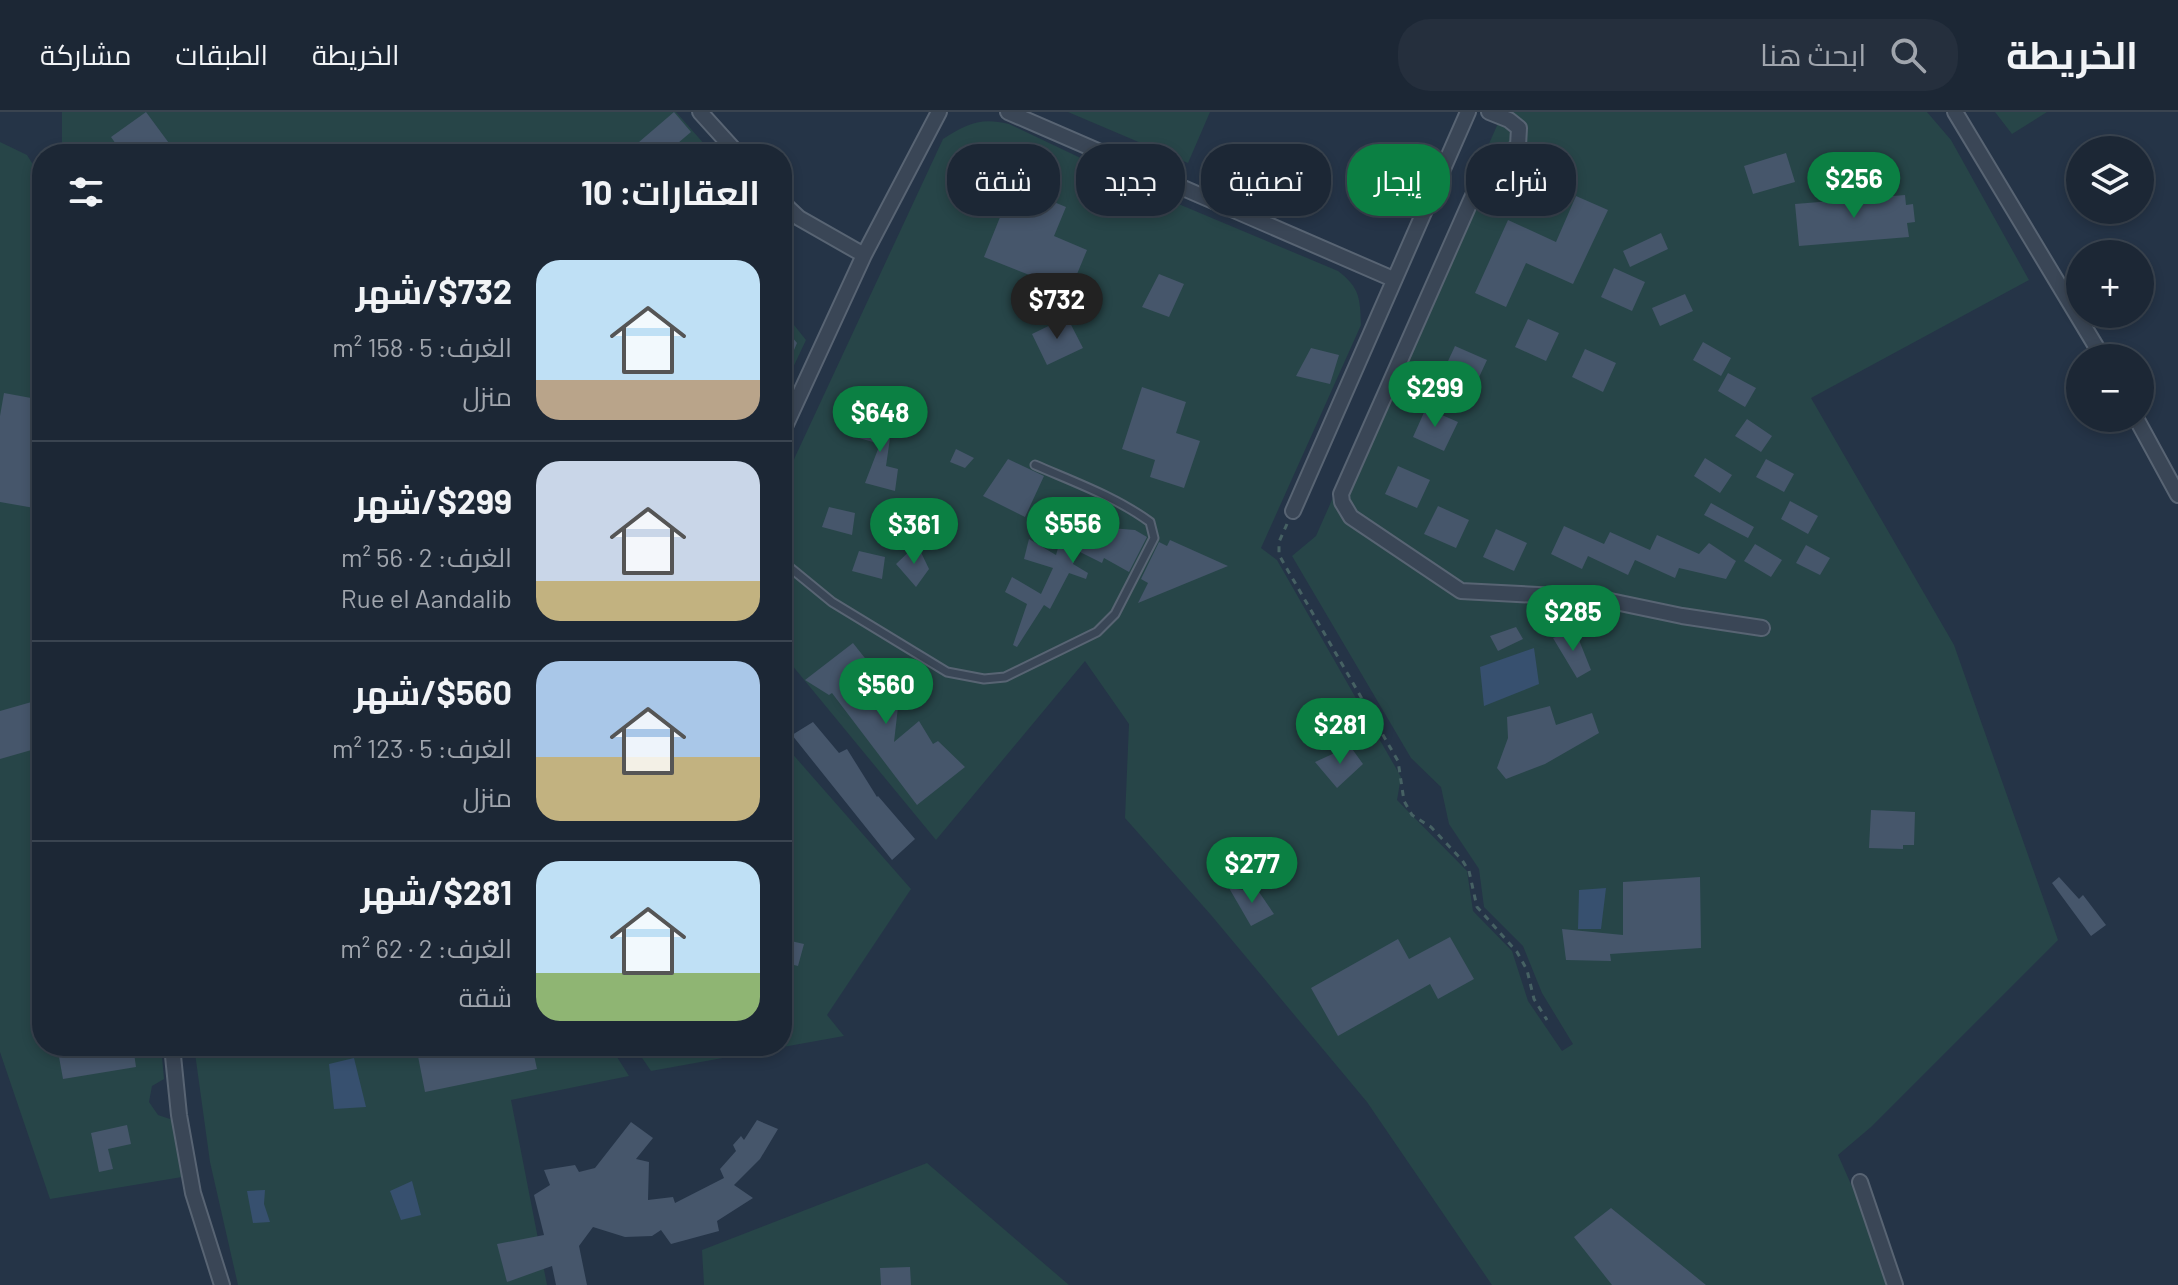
<!DOCTYPE html>
<html lang="ar">
<head>
<meta charset="utf-8">
<style>
	body { margin:0; font-family:Barlow,Cairo,sans-serif; background:#252f3d; color:#f1f3f6; direction:rtl; height:100vh; display:flex; flex-direction:column; font-size:30px; white-space:nowrap }
	* { box-sizing:border-box; margin:0 }
	p { font-size:26px; color:#a0a5ad }
	.icon { flex:none; width:44px; height:44px; fill:none; stroke:currentColor; stroke-width:2; stroke-linecap:round; stroke-linejoin:round }
	.map { position:relative; flex:1; overflow:hidden; direction:ltr }
	.side { position:absolute; left:32px; top:32px; width:760px; height:912px; display:flex; flex-direction:column; background:#1c2735; border-radius:32px; box-shadow:0 4px 12px #0003,0 0 0 2px #3a4450; direction:rtl }
	.side>* { flex:none }
	.guide { position:absolute; left:816px; top:32px; width:760px; height:72px; direction:rtl; display:flex; gap:16px }
	.buttons { position:absolute; left:2066px; top:24px; display:grid; gap:16px }
	.buttons a { display:grid; place-items:center; width:88px; height:88px; border-radius:50%; background:#1c2735; box-shadow:0 4px 12px #0003,0 0 0 2px #3a4450; font-size:40px }
	.price { position:absolute; translate:-50% -68px; padding:0 18px; border-radius:28px; background:#0b8043; color:#fff; font-size:26px; line-height:52px; filter:drop-shadow(0 2px 4px #0008) }
	.price::after { content:''; position:absolute; left:50%; top:48px; width:24px; height:18px; margin-left:-12px; background:inherit; clip-path:polygon(0 0,100% 0,50% 100%) }
	.price.selected { background:#222; color:#fff }
	ul { padding:0; list-style:none }
	li { display:flex; align-items:center; gap:24px; height:200px; padding:0 32px }
	li+li { border-top:2px solid #3a4450 }
	li span { display:grid; place-items:center; flex:none; width:224px; height:160px; border-radius:24px; color:#555 }
	li>.icon { margin-inline-start:auto }
	span .icon { width:96px; height:96px; fill:#fffc; stroke-width:1 }
	li b { font-size:34px }
	h2 { display:flex; justify-content:space-between; align-items:center; height:96px; padding:0 32px; font-size:34px }
	.chip { padding:0 28px; border-radius:32px; background:#1c2735; box-shadow:0 4px 12px #0003,0 0 0 2px #3a4450; font-size:28px; line-height:72px }
	.chip.selected { background:#0b8043; color:#fff }
	header { display:flex; align-items:center; gap:48px; box-sizing:border-box; height:112px; padding:0 40px; background:#1c2735; border-bottom:2px solid #3a4450 }
	header strong { font-size:38px }
	nav { display:flex; gap:44px; margin-inline-start:auto; font-size:28px }
	.search { width:560px; height:72px; background:#252f3d; display:flex; align-items:center; gap:20px; box-sizing:border-box; padding:0 28px; border-radius:32px; color:#a0a5ad; font-size:30px }
	.map>svg:first-child { display:block }
</style>
</head>
<body>
<header>
<strong>الخريطة</strong>
<div class="search"><svg class="icon" aria-label="search" viewBox="0 0 24 24"><circle cx="10" cy="10" r="6"/><path d="M15 15l6 6"/></svg>ابحث هنا</div>
<nav><a>الخريطة</a><a>الطبقات</a><a>مشاركة</a></nav>
</header>
<div class="map">
<svg width="2178" height="1173" viewBox="0 0 2178 1173">
	<rect width="100%" height="100%" fill="#253447"/>
	<path fill="#274548" d="M62,0H676L713,42H62Z
		M1068,0H1210L1188,51Z
		M1503,0H1927L1951,28L2029,168L1811,286L1954,533L2058,828L1871,1015L1838,1043L1874,1124L1887,1173H1492L1367,990L1211,803L1125,706L1129,612L1085,549L936,728L782,541V373L943,27C967,12 980,5 1009,12L1169,88L1338,159C1360,176 1360,186 1361,213L1261,436L1277,448L1401,665L1397,688L1467,759L1473,799L1512,839L1528,889L1562,939L1573,932L1542,881L1523,834L1484,795L1479,757L1449,712L1441,675L1411,646L1292,444L1316,424Z
		M1995,0H2047L2012,22Z
		M0,30L27,43L42,67V934H161L164,967L152,974L149,990L158,1003L173,1008L182,1065L50,1087L0,940Z
		M782,198L806,228L782,279Z
		M782,630L911,777L827,903L844,924L651,959L634,934H782Z
		M194,934H610L629,964L511,988L547,1173H238L210,1050Z
		M927,1051L1069,1173H704L702,1138Z"/>
	<path fill="#37506f" d="M1534,536L1539,572L1484,594L1480,555Z
		M1606,776L1601,817H1578L1579,778Z
		M354,946L366,995L334,997L329,952Z
		M412,1069L421,1103L401,1108L390,1079Z
		M265,1078L264,1092L270,1110L253,1111L247,1079Z"/>
	<path fill="#46566b" d="M146,0L177,42H123L111,25Z
		M674,0L691,20L665,42H625Z
		M1786,41L1795,70L1753,82L1744,54Z
		M1013,73L1066,95L1054,124L1087,138L1070,179L984,145Z
		M1905,83L1906,93L1913,92L1915,110L1907,111L1909,125L1799,134L1795,92Z
		M1576,84L1608,98L1573,172L1526,151L1506,195L1475,181L1508,108L1556,130Z
		M1661,121L1668,137L1630,155L1623,139Z
		M1614,156L1645,170L1632,199L1601,185Z
		M1159,162L1184,172L1169,205L1142,195Z
		M1685,182L1693,199L1660,214L1652,196Z
		M1067,205L1083,236L1047,253L1032,222Z
		M1528,207L1559,221L1546,249L1515,235Z
		M782,213L797,231L782,266Z
		M1703,230L1731,246L1721,264L1693,248Z
		M1455,234L1487,248L1474,276L1442,262Z
		M1311,236L1339,243L1330,272L1296,264Z
		M1585,237L1616,251L1603,280L1572,265Z
		M1728,261L1756,276L1745,295L1718,279Z
		M1142,275L1186,290L1176,321L1200,329L1184,376L1150,365L1155,348L1122,337Z
		M4,281L42,288L40,397L0,390V304Z
		M1426,296L1458,310L1444,339L1413,325Z
		M866,306L892,312L886,354L898,357L895,379L865,371L880,332L859,326Z
		M1747,307L1772,324L1761,340L1735,324Z
		M956,337L974,346L965,356L950,350Z
		M1705,346L1732,363L1720,381L1694,364Z
		M1008,347L1044,364L1025,405L983,384Z
		M1766,347L1794,362L1784,380L1756,365Z
		M1398,354L1430,368L1417,396L1385,382Z
		M1790,389L1818,404L1808,422L1781,407Z
		M1711,391L1754,415L1748,426L1704,403Z
		M1438,394L1469,408L1456,436L1424,422Z
		M829,395L855,401L852,423L822,415Z
		M905,399L931,405L928,427L898,419Z
		M1086,414L1135,418L1147,425L1129,460L1104,446L1102,451L1078,439L1073,452L1088,461L1086,467L1069,461L1050,497L1044,493L1017,535L1013,533L1027,492L1005,480L1012,465L1041,482L1053,456L1024,447L1029,427L1056,443L1063,419L1075,425Z
		M1564,414L1604,432L1610,420L1650,438L1657,423L1699,442L1709,431L1736,449L1726,467L1679,456L1675,466L1635,448L1628,463L1588,444L1582,457L1551,442Z
		M1496,417L1527,431L1514,459L1483,445Z
		M1170,428L1228,454L1138,491L1148,471L1141,467L1159,430L1167,434Z
		M917,432L929,457L916,475L896,452Z
		M1755,432L1782,448L1771,465L1744,449Z
		M1806,433L1830,446L1820,463L1796,451Z
		M859,439L885,445L882,467L852,459Z
		M1516,515L1523,527L1498,539L1490,524Z
		M1575,518L1591,558L1577,566L1553,526Z
		M853,531L872,555L867,559L898,595L894,630L919,609L933,632L938,629L965,655L917,693L832,581L829,583L805,568Z
		M42,587V635L0,647V599Z
		M1550,594L1556,613L1592,601L1599,621L1545,652L1506,667L1497,656L1508,626L1507,605Z
		M813,610L839,641L847,637L877,685L878,684L915,727L892,748L792,623Z
		M1350,634L1363,652L1337,676L1315,650Z
		M1871,698L1915,700L1914,733H1903V737L1869,736Z
		M1700,765L1701,836L1610,842L1611,849L1566,848L1562,817L1623,823V770Z
		M2059,765L2079,787L2083,783L2106,813L2091,824L2052,771Z
		M1229,776L1259,780L1274,802L1251,814Z
		M1450,825L1474,867L1438,887L1430,872L1338,924L1311,876L1398,827L1409,847Z
		M782,827L804,832L798,854L782,850Z
		M57,934H133L136,955L63,967Z
		M416,934H532L537,957L425,980Z
		M757,1008L778,1017L760,1047L734,1073L753,1086L717,1109L719,1119L671,1132L661,1118L652,1124L625,1125L593,1115L579,1134L587,1173H556L552,1154L507,1170L497,1132L544,1123L534,1083L550,1073L544,1058L575,1053L579,1060L595,1056L631,1010L653,1026L636,1047L649,1050L648,1088L673,1085L675,1091L724,1066L720,1057L736,1039L733,1033L741,1024L744,1028Z
		M127,1013L131,1032L108,1037L113,1057L99,1060L91,1021Z
		M1611,1096L1706,1173H1612L1574,1125Z
		M910,1155L911,1173H881L880,1156Z"/>
	<g fill="none" stroke-linecap="round" stroke-linejoin="round">
		<defs>
			<path id="service" d="M782,449L832,490L947,560L984,567L1005,565L1097,520L1115,502L1154,426L1150,410C1116,385 1074,370 1035,353"/>
			<path id="minor" d="M700,0L738,42
				M1008,0L1393,167
				M1489,0L1509,8L1519,16L1518,34L1484,60L1471,88L1341,382L1342,390L1351,405L1461,479L1596,486L1682,504L1762,516
				M1955,0L2103,246
				M782,90L799,106L864,143
				M2136,306L2178,383
				M782,321L864,143L939,0
				M1293,399L1468,0
				M172,934L179,1003L193,1081L222,1173
				M1860,1070L1895,1173"/>
		</defs>
		<use href="#service" stroke="#586473" stroke-width="11"/>
		<use href="#minor" stroke="#586473" stroke-width="18"/>
		<path stroke="#466163" stroke-width="3" stroke-dasharray="6 6" stroke-linecap="butt" d="M1287,412L1279,430V443L1398,649L1404,689L1412,703L1431,715L1462,748L1469,759L1477,795L1517,840L1527,858L1534,887L1547,908"/>
		<use href="#service" stroke="#3a4656" stroke-width="7"/>
		<use href="#minor" stroke="#3a4656" stroke-width="14"/>
	</g>
</svg>
<div class="buttons">
<a><svg class="icon" aria-label="layers" viewBox="0 0 24 24"><path d="M12 4l9 5-9 5-9-5zM3 14l9 5 9-5"/></svg></a>
<a>+</a>
<a>−</a>
</div>
<b class="price" style="left:1854px;top:108px">$256</b>
<b class="price selected" style="left:1057px;top:229px">$732</b>
<b class="price" style="left:1435px;top:317px">$299</b>
<b class="price" style="left:880px;top:342px">$648</b>
<b class="price" style="left:1073px;top:453px">$556</b>
<b class="price" style="left:914px;top:454px">$361</b>
<b class="price" style="left:1573px;top:541px">$285</b>
<b class="price" style="left:886px;top:614px">$560</b>
<b class="price" style="left:1340px;top:654px">$281</b>
<b class="price" style="left:1252px;top:793px">$277</b>
<div class="guide">
<a class="chip">شراء</a>
<a class="chip selected">إيجار</a>
<a class="chip">تصفية</a>
<a class="chip">جديد</a>
<a class="chip">شقة</a>
</div>
<section class="side">
<h2>العقارات: 10<svg class="icon" aria-label="filters" viewBox="0 0 24 24"><path d="M4 7h16M4 17h16"/><circle cx="9" cy="7" r="2"/><circle cx="15" cy="17" r="2"/></svg></h2>
<ul>
<li><span style="background:linear-gradient(#bfe0f5 75%,#b9a48a 0)"><svg class="icon" aria-label="home" viewBox="0 0 24 24"><path d="M3 11l9-7 9 7M6 9v11h12V9"/></svg></span><div><b>$732/شهر</b><p>الغرف: 5 · 158 m²</p><p>منزل</p></div></li>
<li><span style="background:linear-gradient(#c9d6e8 75%,#c2b280 0)"><svg class="icon" aria-label="home" viewBox="0 0 24 24"><path d="M3 11l9-7 9 7M6 9v11h12V9"/></svg></span><div><b>$299/شهر</b><p>الغرف: 2 · 56 m²</p><p>Rue el Aandalib</p></div></li>
<li><span style="background:linear-gradient(#a9c7e8 60%,#c2b280 0)"><svg class="icon" aria-label="home" viewBox="0 0 24 24"><path d="M3 11l9-7 9 7M6 9v11h12V9"/></svg></span><div><b>$560/شهر</b><p>الغرف: 5 · 123 m²</p><p>منزل</p></div></li>
<li><span style="background:linear-gradient(#bfe0f5 70%,#8fb573 0)"><svg class="icon" aria-label="home" viewBox="0 0 24 24"><path d="M3 11l9-7 9 7M6 9v11h12V9"/></svg></span><div><b>$281/شهر</b><p>الغرف: 2 · 62 m²</p><p>شقة</p></div></li>
</ul>
</section>
</div>
</body>
</html>
